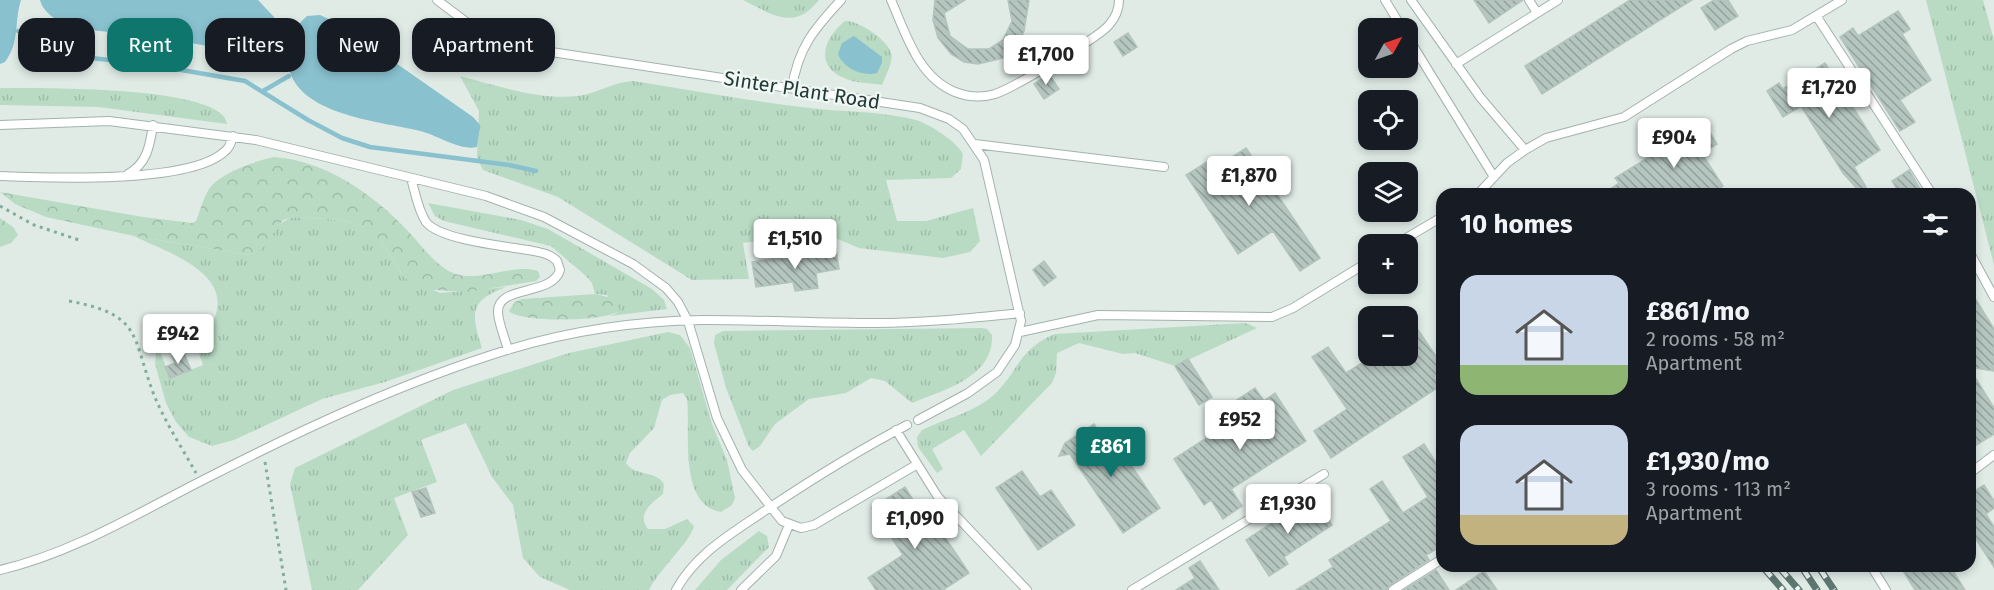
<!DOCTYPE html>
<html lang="en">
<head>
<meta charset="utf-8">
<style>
	body { margin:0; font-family:"Fira Sans",sans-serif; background:#20242c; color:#f1f3f6; height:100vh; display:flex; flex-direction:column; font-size:22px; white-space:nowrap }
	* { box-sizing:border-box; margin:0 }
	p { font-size:20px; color:#9ea1a6 }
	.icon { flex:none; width:33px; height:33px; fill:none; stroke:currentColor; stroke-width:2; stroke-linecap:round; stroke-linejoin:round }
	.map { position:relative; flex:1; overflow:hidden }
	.details { position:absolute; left:1436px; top:188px; width:540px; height:384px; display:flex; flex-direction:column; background:#171b24; border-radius:18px; box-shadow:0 3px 9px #0003 }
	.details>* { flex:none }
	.top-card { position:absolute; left:18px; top:18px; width:570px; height:54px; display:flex; gap:12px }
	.needle { width:39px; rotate:50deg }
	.controls { position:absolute; left:1358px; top:18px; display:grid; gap:12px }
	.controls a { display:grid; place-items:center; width:60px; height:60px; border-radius:12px; background:#171b24; box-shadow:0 3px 9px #0003; font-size:30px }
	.price { position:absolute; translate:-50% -51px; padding:0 14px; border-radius:6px; background:#fff; color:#222; font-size:20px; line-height:39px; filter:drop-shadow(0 2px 3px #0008) }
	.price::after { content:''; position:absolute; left:50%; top:36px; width:18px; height:14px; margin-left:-9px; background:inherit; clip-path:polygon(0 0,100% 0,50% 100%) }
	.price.selected { background:#0f766e; color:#fff }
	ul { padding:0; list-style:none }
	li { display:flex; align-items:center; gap:18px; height:150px; padding:0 24px }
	li span { display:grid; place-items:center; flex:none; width:168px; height:120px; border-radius:18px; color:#555 }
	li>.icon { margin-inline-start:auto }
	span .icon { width:72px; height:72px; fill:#fffc; stroke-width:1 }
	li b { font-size:26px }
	h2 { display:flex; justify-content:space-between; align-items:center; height:72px; padding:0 24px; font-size:26px }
	.tag { padding:0 21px; border-radius:18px; background:#171b24; box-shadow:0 3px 9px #0003; font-size:21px; line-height:54px }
	.tag.selected { background:#0f766e; color:#fff }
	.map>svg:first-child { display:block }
</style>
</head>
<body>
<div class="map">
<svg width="1994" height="590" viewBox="0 0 1994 590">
	<defs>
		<pattern id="grass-tufts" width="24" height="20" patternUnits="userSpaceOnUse" patternTransform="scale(1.5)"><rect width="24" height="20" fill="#b9dbc4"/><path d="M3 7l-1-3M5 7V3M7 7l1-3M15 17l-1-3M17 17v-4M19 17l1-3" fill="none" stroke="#9fbda9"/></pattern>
		<pattern id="forest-crowns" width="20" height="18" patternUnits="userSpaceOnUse" patternTransform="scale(1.5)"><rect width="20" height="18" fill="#b9dbc4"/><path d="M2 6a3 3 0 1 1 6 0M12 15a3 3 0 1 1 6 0" fill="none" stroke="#9fbda9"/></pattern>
		<pattern id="building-back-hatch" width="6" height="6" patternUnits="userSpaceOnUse" patternTransform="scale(1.5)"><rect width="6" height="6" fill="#b5c5bf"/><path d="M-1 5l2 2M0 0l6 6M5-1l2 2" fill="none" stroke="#93a19c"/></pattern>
	</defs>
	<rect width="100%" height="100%" fill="#e0ebe6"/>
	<path fill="url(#grass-tufts)" d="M743,0H819C794,32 772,14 743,0Z
		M1926,0H1983L1994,40V265Z
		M845,21C858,20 888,40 891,53C894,61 885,77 882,85C870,83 855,83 844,78C813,65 825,37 845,21Z
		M460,76C498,86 544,102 584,95C601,91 615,82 633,81C689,90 745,100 801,107C837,112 883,111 916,120C931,125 956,141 963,154L961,169L951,178L886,180L897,221H926L973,208L980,241L970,252L943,258L859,248L821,232L743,243L749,279L692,280L558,197L483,170L477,158L479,111Z
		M0,88C33,88 225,85 227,124L99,107L0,105Z
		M428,203L521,220L548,229L652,289L664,300L667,309L610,316L617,313L607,295L595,294L592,283L586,276L551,246L444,221L435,216Z
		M293,217L344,220L367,228L381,241L404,277L440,293L506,287C469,301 471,313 482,348L385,382L322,399L234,440L212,446L189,437L176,422L166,403L155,364L157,343L170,378L203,365L195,342C201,333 211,327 215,317C232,271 163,251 134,236L250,255C269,245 272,223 293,217Z
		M1245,323L1257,328L1175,366L1135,353L1123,354L1079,343L1057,353L1056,373L1052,383L981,456L964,430L932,449L943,469L937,473L918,447L917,437L922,430C942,420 968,414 986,401C1017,379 1015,350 1055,334Z
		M982,328L987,329L992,335C994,378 942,390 912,403L885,381L871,378L846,393L809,399L775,424L760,446L753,451L749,447L726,388L714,343L715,335L723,331Z
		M668,332L680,335L690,348L712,424L727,460L735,498L732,505L721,512C677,505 691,428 687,399L683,393L670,395L662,400L654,428L630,453L626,463C635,477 654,469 664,484L663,494C652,503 636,514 648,529H665L687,519L694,526C691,541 658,571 649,590H570L540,577L523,558L513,505L492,477L466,423L421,440L437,482L394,498L408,535L358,590H312L290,484L295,468L453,390L569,353Z
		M759,531L767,536L769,547L727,590H695L721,560Z"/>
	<path fill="url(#forest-crowns)" d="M274,157C323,160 372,193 405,228C418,241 431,260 447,270C474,287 510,262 538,271L540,277L536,281L467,292L419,289L404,277L381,241L366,228L344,220L293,217L283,220L262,249L250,255L134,236L46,217L15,204L0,192L143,217L192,223L196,221C200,211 203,199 209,189C220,173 255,161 274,157Z
		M0,218L13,227L18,235L11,243L0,247Z
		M595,294L612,298L620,310C609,322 519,323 509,311L515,302L522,299Z"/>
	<path fill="#89c1ce" d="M0,0H21C14,22 20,42 5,62L0,64Z
		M40,0H258L274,17V33L263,48C239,56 177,39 149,35C121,32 93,33 66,24C55,20 43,12 40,0Z
		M320,15L340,24L473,117L480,125L477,147C460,151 437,135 420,131C379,121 286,115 288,56C289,40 294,27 307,16Z
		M854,36L882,57V63L877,73C863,77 843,68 838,54L842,43Z"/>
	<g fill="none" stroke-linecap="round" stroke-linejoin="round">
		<path stroke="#89c1ce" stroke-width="4.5" d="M18,31L35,38L63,55L147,64L245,81L308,120L342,138L370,147L509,165L536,171
			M263,91L289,76"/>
	</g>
	<path fill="url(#building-back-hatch)" stroke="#b3c4bd" stroke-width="1.5" d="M935,0H965L944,13L950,36L968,49H989L1003,40L1012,21L1008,0H1029L1024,31L1019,42L1003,58L978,64L964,62L951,54L938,38L933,20Z
		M1474,0H1523L1489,23Z
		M1630,0H1692L1542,94L1525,66Z
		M1714,0H1728L1738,16L1715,30L1701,8Z
		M1898,11L1910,29L1902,34L1931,80L1900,100L1915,122L1900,131L1840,37L1853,28L1858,36Z
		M1128,33L1137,47L1123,56L1114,42Z
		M1825,63L1880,150L1854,167L1866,187L1860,192L1843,173L1801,106L1783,117L1767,91L1779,83L1783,89Z
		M1049,74L1059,89L1044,99L1034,84Z
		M1704,123L1717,144L1702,154L1723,186L1711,194H1603L1619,183L1615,178Z
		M1246,148L1320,258L1300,271L1273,231L1238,254L1186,175L1215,157L1220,165Z
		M1909,170L1923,194H1900L1892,181Z
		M836,249L839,269L816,273L818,288L795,291L793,282L756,287L752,262Z
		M1044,261L1056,277L1044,286L1033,270Z
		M1970,290L1994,329V371L1970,367Z
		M1416,327L1442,365V372L1434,377L1440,386L1331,458L1314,431L1347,409L1312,357L1328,347L1346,373L1373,356H1407V333Z
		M183,351L191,370L170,378L165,367L175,363L172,356Z
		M1188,359L1212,397L1199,405L1175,366Z
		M1970,369L1994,408V434L1970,449Z
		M1255,388L1264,401L1275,393L1306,441L1231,489L1242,506L1223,519L1211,500L1204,505L1174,459L1245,413L1237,400Z
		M1094,424L1105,442L1112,437L1160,508L1123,533L1070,454L1059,456L1065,443Z
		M1424,444L1442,472V546L1426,555L1429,560L1390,585L1387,590H1296L1333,567L1329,560L1391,521L1370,489L1382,481L1403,513L1428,497L1403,457Z
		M1022,471L1040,497L1051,490L1075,525L1038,550L996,488Z
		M1984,485L1994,501V508L1986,514L1994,527V567L1970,530V494Z
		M905,487L935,535L941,531L969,573L943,590H876L868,578L903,555L872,508Z
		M426,488L435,513L421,517L412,492Z
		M1312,496L1332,525L1284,557L1288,564L1269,576L1246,540Z
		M1200,561L1219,590H1176L1195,578L1189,568Z
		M1900,566H1950L1965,590H1915Z
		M1436,570L1449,590H1404Z
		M1484,571L1497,590H1456Z"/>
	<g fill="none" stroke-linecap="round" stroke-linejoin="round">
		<defs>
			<path id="service" d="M437,0L481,33L525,48L920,108L949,119L963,129L984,160L1021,321L1015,345L997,372L968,393L918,420
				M891,0C906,34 918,77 955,92C968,97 982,98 995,94C1013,88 1098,38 1109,25C1115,18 1119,9 1119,0
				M1385,0L1402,28
				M1411,0L1480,97L1525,150
				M1529,0L1537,13
				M1817,17L1932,194
				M1407,36L1494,177
				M1456,64L1558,0
				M792,88C798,48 814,29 841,0
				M0,125L109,121L256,140L486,196L544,217L633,264L666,288L678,302L688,321L717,418L742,470L782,521L801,528L814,525L916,465
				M975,144L1164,167
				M128,174C147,164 150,145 153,125
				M0,176C48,178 189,184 224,152C230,148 231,142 233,136
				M411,178C415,192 418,210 426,222C440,240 505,246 528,250C538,252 550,253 557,261L560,270C552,297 496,284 498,313C499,325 505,338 508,350
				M1478,194L1507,163L1525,150L1546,138L1624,117L1731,49L1747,41L1792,30L1842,0
				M1396,244L1442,217
				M1970,253L1994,297
				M1020,332L1098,315L1272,317L1293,308L1368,262
				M896,430L938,497L1027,590
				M1970,473L1994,455
				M1871,566L1886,590
				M0,570C74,553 143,510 211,476C307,427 404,382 507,350C569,331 639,321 703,320C761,320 818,323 875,323C924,323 972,318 1020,313
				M676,590C697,552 734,532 769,508C814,478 859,450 907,425
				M741,590L776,556L789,525
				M1132,590L1324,474
				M1393,590L1442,559"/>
		</defs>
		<use href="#service" stroke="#a3b2ad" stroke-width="10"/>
		<path stroke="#81ada1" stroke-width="3" stroke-dasharray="3 4.5" stroke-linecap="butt" d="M0,206L34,225L82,241
			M69,301C143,315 131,335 154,395C165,422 182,448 196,473
			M265,462L286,590"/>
		<use href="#service" stroke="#fff" stroke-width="8"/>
		<defs>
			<path id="rail" d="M1762,566L1783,590
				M1778,566L1799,590
				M1801,566L1817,590
				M1818,566L1834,590"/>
		</defs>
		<use href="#rail" stroke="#5c7670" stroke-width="7"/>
		<use href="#rail" stroke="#f0f7f4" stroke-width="4.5" stroke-dasharray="14" stroke-linecap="butt"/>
	</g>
	<g text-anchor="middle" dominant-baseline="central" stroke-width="4.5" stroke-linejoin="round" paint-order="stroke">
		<g font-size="20" fill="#213a35" stroke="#f0f7f4">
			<text transform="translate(802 90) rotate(9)">Sinter Plant Road</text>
		</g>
	</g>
</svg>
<div class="controls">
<a><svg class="needle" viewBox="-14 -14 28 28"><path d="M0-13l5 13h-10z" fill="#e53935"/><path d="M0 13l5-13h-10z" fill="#9ea1a6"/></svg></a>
<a><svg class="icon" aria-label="locate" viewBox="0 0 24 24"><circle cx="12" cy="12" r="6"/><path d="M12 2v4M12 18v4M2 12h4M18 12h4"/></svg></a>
<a><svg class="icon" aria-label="layers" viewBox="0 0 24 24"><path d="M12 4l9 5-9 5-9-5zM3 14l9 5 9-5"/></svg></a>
<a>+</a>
<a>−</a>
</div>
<b class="price" style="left:1046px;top:86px">£1,700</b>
<b class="price" style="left:1829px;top:119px">£1,720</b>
<b class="price" style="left:1674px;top:169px">£904</b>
<b class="price" style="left:1249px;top:207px">£1,870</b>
<b class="price" style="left:795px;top:270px">£1,510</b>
<b class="price" style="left:178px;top:365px">£942</b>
<b class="price" style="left:1240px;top:451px">£952</b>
<b class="price selected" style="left:1111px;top:478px">£861</b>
<b class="price" style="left:1288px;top:535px">£1,930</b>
<b class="price" style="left:915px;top:550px">£1,090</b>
<div class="top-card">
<a class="tag">Buy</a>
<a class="tag selected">Rent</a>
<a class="tag">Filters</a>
<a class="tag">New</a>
<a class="tag">Apartment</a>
</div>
<section class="details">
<h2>10 homes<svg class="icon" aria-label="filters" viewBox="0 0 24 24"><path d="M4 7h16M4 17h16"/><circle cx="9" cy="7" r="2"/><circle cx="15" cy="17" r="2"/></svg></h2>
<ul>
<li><span style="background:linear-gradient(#c9d6e8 75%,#8fb573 0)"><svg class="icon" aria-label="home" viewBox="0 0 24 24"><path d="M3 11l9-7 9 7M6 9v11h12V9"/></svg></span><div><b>£861/mo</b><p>2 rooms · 58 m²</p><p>Apartment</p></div></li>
<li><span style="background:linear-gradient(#c9d6e8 75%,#c2b280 0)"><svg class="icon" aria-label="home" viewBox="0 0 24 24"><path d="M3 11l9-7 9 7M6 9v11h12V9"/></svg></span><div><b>£1,930/mo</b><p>3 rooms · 113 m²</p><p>Apartment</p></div></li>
</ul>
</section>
</div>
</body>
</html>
